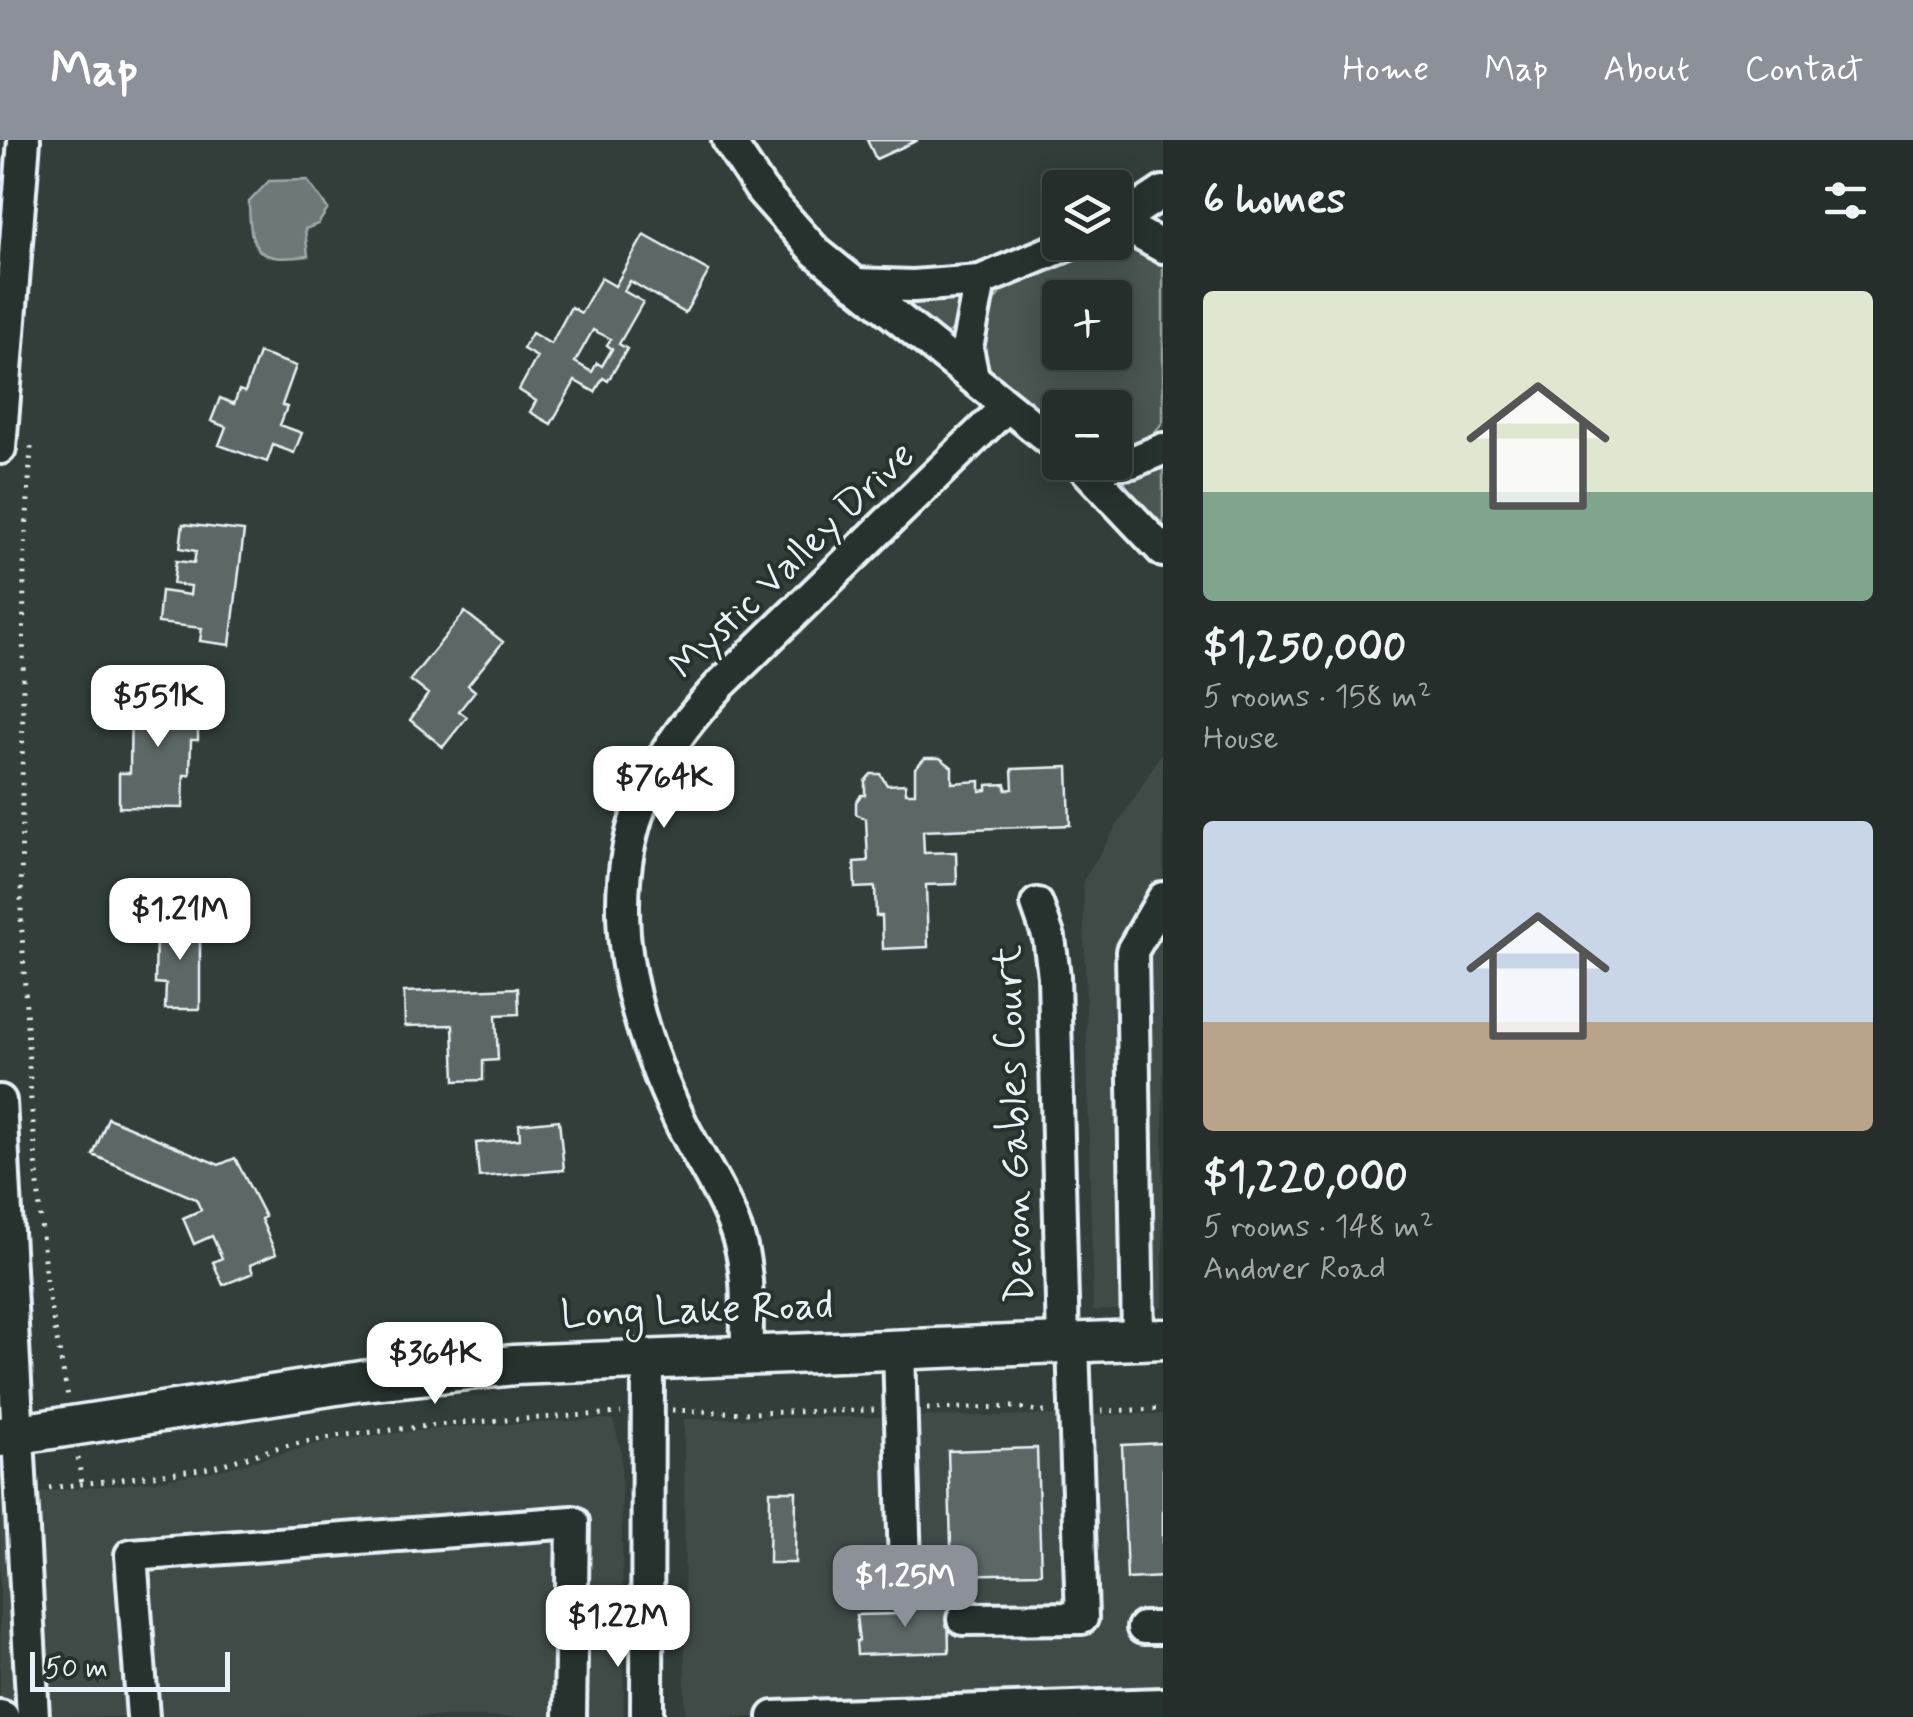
<!DOCTYPE html>
<html lang="en">
<head>
<meta charset="utf-8">
<style>
	body { margin:0; font-family:Mynerve,sans-serif; background:#2e3633; color:#f1f3f6; height:100vh; display:flex; flex-direction:column; font-size:38px; white-space:nowrap }
	* { box-sizing:border-box; margin:0 }
	p { font-size:32px; color:#a4a8a9 }
	.icon { flex:none; width:55px; height:55px; fill:none; stroke:currentColor; stroke-width:2; stroke-linecap:round; stroke-linejoin:round }
	.map { position:relative; flex:1; overflow:hidden }
	.drawer { display:flex; flex-direction:column; background:#262e2b; width:750px }
	.drawer>* { flex:none }
	.fabs { position:absolute; left:1042px; top:30px; display:grid; gap:20px }
	.fabs a { display:grid; place-items:center; width:90px; height:90px; border-radius:10px; background:#262e2b; box-shadow:0 5px 25px #0003,0 0 0 2px #424a47; font-size:50px }
	.scale { position:absolute; left:30px; bottom:25px; width:200px; box-sizing:border-box; padding-left:10px; border:5px solid #e8f1f8; border-top:0; font-size:28px; line-height:35px; white-space:nowrap; color:#e8f1f8; -webkit-text-stroke:8px #26332d; paint-order:stroke }
	.price { position:absolute; translate:-50% -85px; padding:0 22px; border-radius:20px; background:#fff; color:#222; font-size:32px; line-height:65px; filter:drop-shadow(0 2px 5px #0008) }
	.price::after { content:''; position:absolute; left:50%; top:60px; width:30px; height:22px; margin-left:-15px; background:inherit; clip-path:polygon(0 0,100% 0,50% 100%) }
	.price.active { background:#8c9099; color:#fff }
	ul { padding:0; list-style:none }
	li { display:grid; align-content:center; gap:20px; height:530px; padding:0 40px }
	li span { display:grid; place-items:center; height:310px; border-radius:10px; color:#555 }
	li>.icon { margin-inline-start:auto }
	span .icon { width:180px; height:180px; fill:#fffc; stroke-width:1 }
	li b { font-size:42px }
	h2 { display:flex; justify-content:space-between; align-items:center; height:120px; padding:0 40px; font-size:42px }
	header { display:flex; align-items:center; gap:60px; box-sizing:border-box; height:140px; padding:0 50px; background:#8c9099; color:#fff }
	header strong { font-size:48px }
	nav { display:flex; gap:55px; margin-inline-start:auto; font-size:35px }
	main { display:flex; flex:1; min-height:0 }
	.map>svg:first-child { display:block }
</style>
</head>
<body>
<header>
<strong>Map</strong>
<nav><a>Home</a><a>Map</a><a>About</a><a>Contact</a></nav>
</header>
<main>
<div class="map">
<svg width="1163" height="1577" viewBox="0 0 1163 1577">
	<rect width="100%" height="100%" fill="#323e39"/>
	<filter id="ink" filterUnits="userSpaceOnUse"><feTurbulence type="fractalNoise" baseFrequency=".01" numOctaves="2"/><feDisplacementMap in="SourceGraphic" scale="20" xChannelSelector="R" yChannelSelector="G"/><feConvolveMatrix kernelMatrix="1 2 1 2 8 2 1 2 1" color-interpolation-filters="sRGB"/></filter>
	<g filter="url(#ink)">
		<path fill="#3f4b46" d="M1163,611V1167L1093,1171L1083,741Z
			M1163,1274V1577H685L684,1279Z
			M613,1279L621,1310L624,1577H0V1356L156,1341L224,1329L332,1300L455,1287Z"/>
		<path fill="#495651" stroke="#98a4a4" stroke-width="2.5" fill-rule="evenodd" d="M1115,101H1124L1163,120V281C1154,298 1134,309 1115,311V268H1060V287L990,229L982,205L986,172L1009,141L1102,103ZM1060,158H1115V212H1060Z
			M954,156L962,165L956,188L946,195L907,170L905,158Z
			M1163,319V387C1146,375 1121,354 1125,332Z"/>
		<path fill="#6d7978" stroke="#9ea9ab" stroke-width="2.5" d="M307,40L328,69L318,84L305,89L308,116C257,122 250,114 249,62L269,41Z"/>
		<path fill="#5c6865" stroke="#e8f1f8" stroke-width="2.5" fill-rule="evenodd" d="M867,0H918L876,19Z
			M644,95L709,131L685,173L630,141L624,151L643,162L619,204L627,209L608,241L603,238L595,252L575,241L551,284L530,272L536,261L519,250L537,217L523,209L532,193L551,204L571,167L581,173L601,138L615,146ZM593,190L611,199L607,205L612,209L602,226L597,223L592,232L575,222Z
			M259,213L296,226L282,265L287,267L280,285L302,293L294,313L273,305L267,322L219,305L226,287L211,281L220,258L234,264L239,250L245,252Z
			M183,384L244,391L230,505L200,501L202,488L158,483L161,451L190,455L191,446L173,444L176,421L194,423L196,411L180,408Z
			M465,472L503,502L468,545L475,551L459,571L467,577L443,607L410,580L428,554L410,540Z
			M131,548H179V574H198V600H191L190,635H184L183,668L119,667V633H130Z
			M925,618H940L952,627V643L980,641V651L987,650V645L1006,644V650L1013,649L1012,629L1068,627L1070,685L923,691L924,713L956,712L957,744L926,745L928,807L883,809L882,776H876L875,747L855,748L854,722L868,721L866,679L856,674V662L861,655H865V641L871,634H880L887,645L905,644L906,653H915V628Z
			M176,775H200V869H165L166,844L155,843L156,791H176Z
			M518,848L519,874L496,875L498,920L483,921V940L455,941L453,885L405,886L404,852Z
			M108,978L219,1025L235,1018L265,1077L261,1079L276,1114L250,1125L253,1133L223,1145L213,1122L222,1118L212,1096L194,1104L183,1078L201,1070L196,1059L93,1015Z
			M559,980L564,1030L479,1037L476,1003L520,999L519,984Z
			M1163,1303V1437L1127,1439L1122,1305Z
			M1037,1308L1041,1433L952,1435L948,1311Z
			M770,1351H796L795,1423H769Z
			M921,1454L922,1467L948,1466L949,1512L857,1515L856,1501H859L856,1475L898,1474L897,1455Z"/>
		<g fill="none" stroke-linecap="round" stroke-linejoin="round">
			<defs>
				<path id="minor" d="M728,0L761,50L816,112L1060,308
					M1118,82L1163,107
					M1115,84L1163,52
					M855,144L913,146L980,141L1074,102
					M973,237L967,208L980,141
					M0,308L24,0
					M1079,322L1163,411
					M1083,326L1132,322L1163,309
					M1037,764L1049,798L1054,836L1063,1203
					M0,961L33,1577
					M1138,1200L1132,811L1163,758
					M899,1208L905,1429
					M747,1214C746,1177 750,1136 739,1100C727,1059 701,1023 682,985C631,880 598,761 647,649C664,609 692,576 721,544L1006,267
					M963,1479L1082,1478L1073,1203
					M1143,1488H1163
					M0,1576L3,1577
					M143,1577L131,1415L573,1382L570,1577
					M647,1577L648,1217
					M774,1577L1163,1564"/>
				<path id="major" d="M0,1297L362,1241L514,1225L1163,1199"/>
			</defs>
			<use href="#minor" stroke="#e8f1f8" stroke-width="38"/>
			<use href="#major" stroke="#e8f1f8" stroke-width="45"/>
			<path stroke="#e8f1f8" stroke-width="5" stroke-dasharray="2.5 8" stroke-linecap="butt" d="M31,307L24,428L21,775L31,960
				M32,971L46,1143L68,1257
				M927,1269L1014,1267L1050,1273
				M672,1270L749,1273L876,1270
				M1101,1271L1163,1269
				M78,1318L82,1344
				M49,1348L210,1328L280,1307L336,1296L457,1283L621,1273"/>
			<use href="#minor" stroke="#26332d" stroke-width="30"/>
			<use href="#major" stroke="#26332d" stroke-width="38"/>
		</g>
	</g>
	<g text-anchor="middle" dominant-baseline="central" stroke-width="8" stroke-linejoin="round" paint-order="stroke">
		<g font-size="40" fill="#e8f1f8" stroke="#26332d">
			<text transform="translate(793 421) rotate(-44)">Mystic Valley Drive</text>
			<text transform="translate(1015 984) rotate(-92)">Devon Gables Court</text>
			<text transform="translate(697 1171) rotate(-2)">Long Lake Road</text>
		</g>
	</g>
</svg>
<div class="fabs">
<a><svg class="icon" aria-label="layers" viewBox="0 0 24 24"><path d="M12 4l9 5-9 5-9-5zM3 14l9 5 9-5"/></svg></a>
<a>+</a>
<a>−</a>
</div>
<div class="scale">50 m</div>
<b class="price" style="left:158px;top:610px">$551K</b>
<b class="price" style="left:664px;top:691px">$764K</b>
<b class="price" style="left:180px;top:823px">$1.21M</b>
<b class="price" style="left:435px;top:1267px">$364K</b>
<b class="price active" style="left:905px;top:1490px">$1.25M</b>
<b class="price" style="left:618px;top:1530px">$1.22M</b>
</div>
<section class="drawer">
<h2>6 homes<svg class="icon" aria-label="filters" viewBox="0 0 24 24"><path d="M4 7h16M4 17h16"/><circle cx="9" cy="7" r="2"/><circle cx="15" cy="17" r="2"/></svg></h2>
<ul>
<li><span style="background:linear-gradient(#dfe7d0 65%,#7fa58c 0)"><svg class="icon" aria-label="home" viewBox="0 0 24 24"><path d="M3 11l9-7 9 7M6 9v11h12V9"/></svg></span><div><b>$1,250,000</b><p>5 rooms · 158 m²</p><p>House</p></div></li>
<li><span style="background:linear-gradient(#c9d6e8 65%,#b9a48a 0)"><svg class="icon" aria-label="home" viewBox="0 0 24 24"><path d="M3 11l9-7 9 7M6 9v11h12V9"/></svg></span><div><b>$1,220,000</b><p>5 rooms · 148 m²</p><p>Andover Road</p></div></li>
</ul>
</section>
</main>
</body>
</html>
